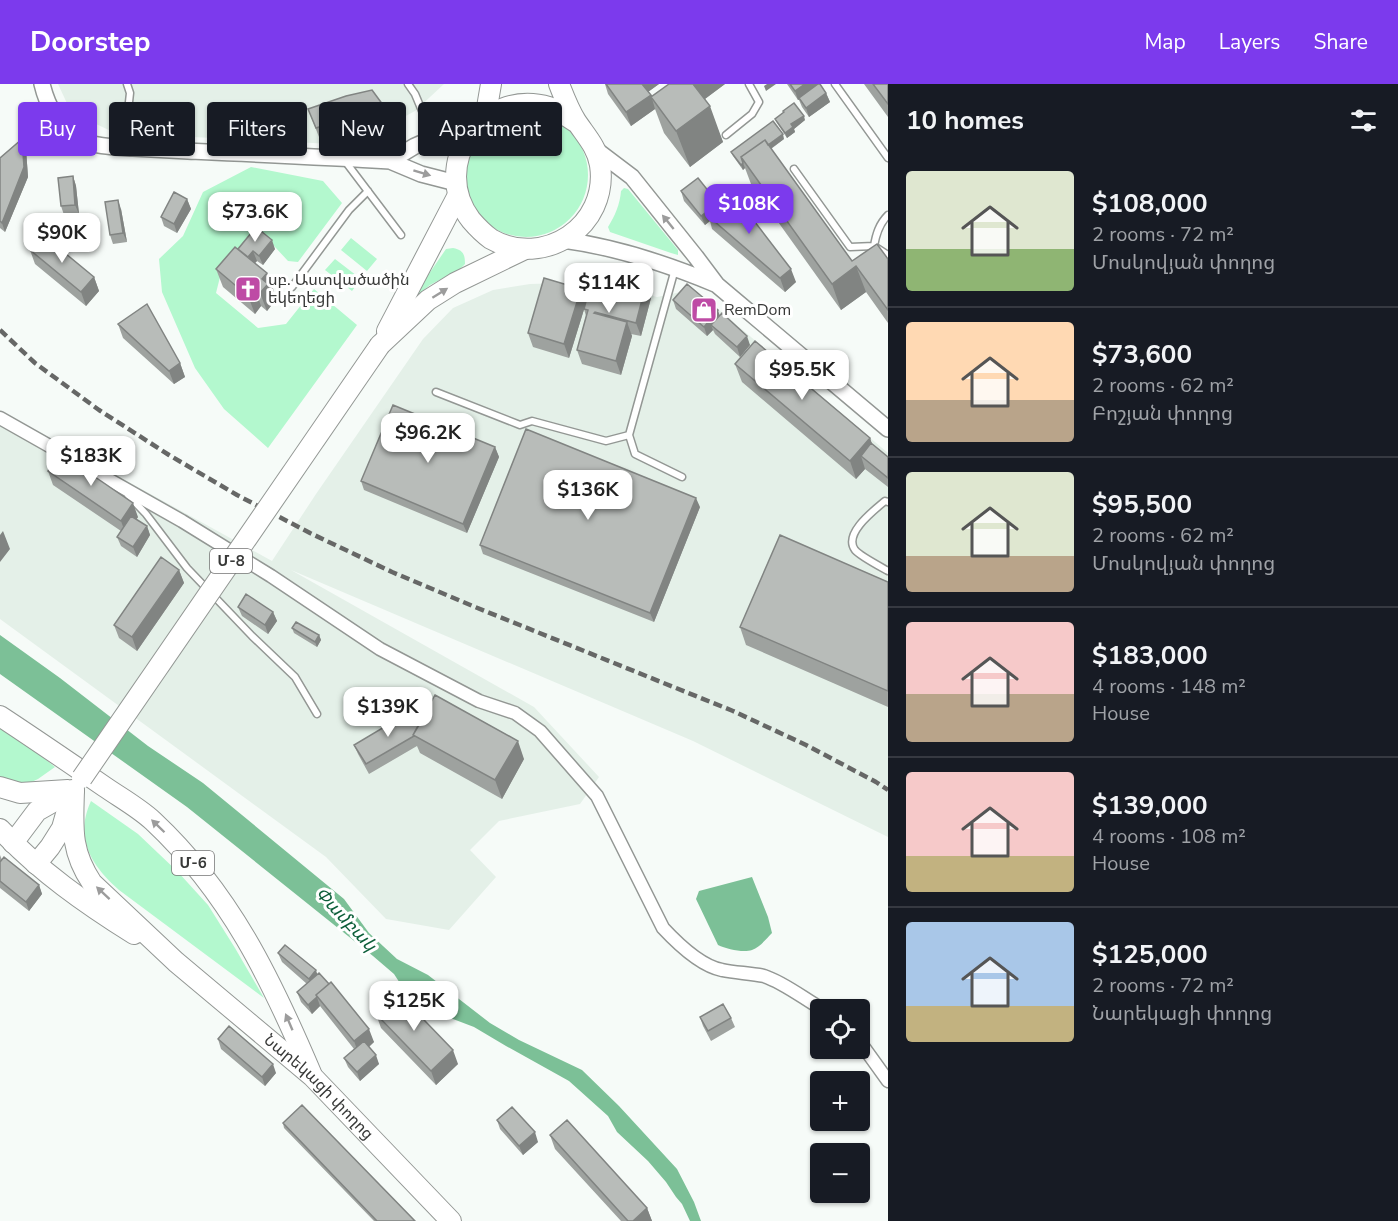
<!DOCTYPE html>
<html lang="en">
<head>
<meta charset="utf-8">
<style>
	body { margin:0; font-family:"Nunito Sans","Noto Sans Armenian",sans-serif; background:#20242c; color:#f1f3f6; height:100vh; display:flex; flex-direction:column; font-size:22px; white-space:nowrap }
	* { box-sizing:border-box; margin:0 }
	p { font-size:20px; color:#9ea1a6 }
	.icon { flex:none; width:33px; height:33px; fill:none; stroke:currentColor; stroke-width:2; stroke-linecap:round; stroke-linejoin:round }
	.map { position:relative; flex:1; overflow:hidden }
	.panel { display:flex; flex-direction:column; background:#171b24; width:510px }
	.panel>* { flex:none }
	.top-card { position:absolute; left:18px; top:18px; width:570px; height:54px; display:flex; gap:12px }
	.controls { position:absolute; left:810px; top:915px; display:grid; gap:12px }
	.controls a { display:grid; place-items:center; width:60px; height:60px; border-radius:6px; background:#171b24; box-shadow:0 2px 4px #0004; font-size:30px }
	.price { position:absolute; translate:-50% -51px; padding:0 14px; border-radius:12px; background:#fff; color:#222; font-size:20px; line-height:39px; filter:drop-shadow(0 2px 3px #0008) }
	.price::after { content:''; position:absolute; left:50%; top:36px; width:18px; height:14px; margin-left:-9px; background:inherit; clip-path:polygon(0 0,100% 0,50% 100%) }
	.price.current { background:#7c3aed; color:#fff }
	ul { padding:0; list-style:none }
	li { display:flex; align-items:center; gap:18px; height:150px; padding:0 18px }
	li+li { border-top:2px solid #363941 }
	li span { display:grid; place-items:center; flex:none; width:168px; height:120px; border-radius:6px; color:#555 }
	li>.icon { margin-inline-start:auto }
	span .icon { width:72px; height:72px; fill:#fffc; stroke-width:1 }
	li b { font-size:26px }
	h2 { display:flex; justify-content:space-between; align-items:center; height:72px; padding:0 18px; font-size:26px }
	.chip { padding:0 21px; border-radius:6px; background:#171b24; box-shadow:0 2px 4px #0004; font-size:21px; line-height:54px }
	.chip.current { background:#7c3aed; color:#fff }
	header { display:flex; align-items:center; gap:36px; box-sizing:border-box; height:84px; padding:0 30px; background:#7c3aed; color:#fff }
	header strong { font-size:28px }
	nav { display:flex; gap:33px; margin-inline-start:auto; font-size:21px }
	main { display:flex; flex:1; min-height:0 }
	.map>svg:first-child { display:block }
</style>
</head>
<body>
<header>
<strong>Doorstep</strong>
<nav><a>Map</a><a>Layers</a><a>Share</a></nav>
</header>
<main>
<div class="map">
<svg width="888" height="1137" viewBox="0 0 888 1137">
	<rect width="100%" height="100%" fill="#f6fbf8"/>
	<path fill="#e4f0e8" d="M58,0H444L415,27L352,61L115,49L71,28Z
		M598,198L657,213L690,206L706,215L888,369V753L693,657L291,486L534,623L599,693L580,720L499,737L470,766L496,793L449,846L386,835L326,773L0,535V327L272,477L316,410L423,255L453,224L493,206L530,200Z"/>
	<path fill="#b3f8ce" d="M464 91a62 62 0 1 1 124 0a62 62 0 1 1-124 0Z
		M251,83L323,97L342,119L298,178L288,177L262,149L220,193L216,209L258,244L286,240L314,205L357,241L268,364L224,325L195,284L162,208L159,175L183,152L203,108Z
		M624,104L628,105L678,166V171L671,169L610,148L608,143C615,132 620,120 621,107Z
		M351,154L377,175L367,187L341,166Z
		M453,164C463,166 465,170 465,180L460,185L430,201L414,214L424,197L446,165Z
		M335,175L361,195L352,207L325,186Z
		M0,640L8,645L55,683L38,695L23,702L0,694Z
		M91,717L138,750L178,788L208,821L235,864L264,914L119,806C91,781 74,754 91,717Z"/>
	<path fill="#7cc097" d="M0,551L60,594L148,662L203,699L344,815L369,849L397,875L428,891L490,939L519,956L582,986L619,1022L677,1085L694,1118L701,1137H690L682,1120L676,1113L666,1098L648,1077L617,1048L608,1032L569,997L506,962L474,943L453,935L418,919L407,910L394,890L373,872L187,723L0,590Z
		M752,793L768,833L772,849C766,855 760,863 752,866C743,869 727,865 718,861L696,815L699,807Z"/>
	<g fill="none" stroke-linecap="round" stroke-linejoin="round">
		<defs>
			<path id="service" d="M408,0L415,10L433,53
				M835,0L888,74
				M726,51L752,30L759,18L749,0
				M124,63L130,9L127,0
				M345,77L401,151
				M794,85L850,163L874,162
				M888,131C879,140 876,150 874,162L888,171
				M675,185L629,351L635,370L682,393
				M292,203L349,126L368,107
				M436,308L520,341L532,337L606,357L629,351
				M128,411L146,430L187,484L252,552L295,593L317,630
				M888,418L885,417C873,427 843,450 855,466C860,472 881,483 888,487"/>
			<path id="minor" d="M0,334L182,437L271,492L380,565L479,617L515,629L540,647L597,712L663,844C677,859 701,882 722,886C736,889 750,889 764,892C785,899 804,915 824,926
				M860,958L888,997"/>
			<path id="tertiary" d="M42,0C47,21 59,45 79,55C95,63 116,63 133,64C152,65 170,66 188,67C255,70 323,73 390,77L421,90L456,99
				M595,65L632,93L696,173L717,201L888,345
				M390,77L415,62L449,47L474,44
				M563,156C616,163 667,180 715,200"/>
			<g id="trunk">
				<path d="M559,0C564,13 569,26 576,37C586,52 597,63 600,81C609,142 544,185 491,155C484,150 477,143 471,136C429,81 482,3 549,23C559,27 568,33 577,39"/>
				<path d="M485,35L491,0"/>
				<path d="M387,247L458,111"/>
				<path d="M380,261L428,216L455,199L525,165"/>
				<path d="M0,632C35,655 70,679 105,703C121,714 139,724 153,737C230,809 271,895 311,989"/>
				<path d="M0,703L20,709L68,706"/>
				<path id="s1" d="M74,706C73,743 70,766 92,799L176,878L312,992L451,1137"/>
				<path d="M0,745C39,787 86,820 134,850"/>
				<path d="M13,759L37,727L74,706"/>
				<path d="M36,780L50,763L62,744L68,723"/>
			</g>
		</defs>
		<use href="#service" stroke="#939794" stroke-width="9"/>
		<use href="#minor" stroke="#939794" stroke-width="15"/>
		<use href="#tertiary" stroke="#939794" stroke-width="18"/>
		<use href="#trunk" stroke="#939794" stroke-width="22"/>
		<use href="#service" stroke="#fff" stroke-width="6"/>
		<use href="#minor" stroke="#fff" stroke-width="12"/>
		<use href="#tertiary" stroke="#fff" stroke-width="15"/>
		<use href="#trunk" stroke="#fff" stroke-width="20"/>
		<path stroke="#666766" stroke-width="4.5" stroke-dasharray="9 4.5" stroke-linecap="butt" d="M0,246L35,279L99,326L169,371L237,411L310,449L392,488L475,523L733,627L806,661L876,698L888,706"/>
		<defs>
			<path id="trunk-bridge" d="M82,694L380,261"/>
		</defs>
		<use href="#trunk-bridge" stroke="#939794" stroke-width="22" stroke-linecap="butt"/>
		<use href="#trunk-bridge" stroke="#fff" stroke-width="20"/>
	</g>
	<path fill="#9ea29f" d="M605,0H659L648,8L651,13L725,0L705,15L723,58L690,83L664,49L655,25L631,42L608,10Z
		M787,0H821H820L826,9L830,18L809,33L802,23L799,16H798Z
		M864,0H888V33Z
		M308,25L386,30L366,48L361,40L319,53Z
		M775,35L805,36L794,45L795,48L787,54L777,39Z
		M22,55L26,65L28,93L5,148L0,144V74Z
		M784,55L771,65L852,177L888,175V239L866,208L841,226L751,100L745,84L743,86L733,72L731,68Z
		M73,92L76,102L79,130L64,131L61,122Z
		M681,107L718,119L719,122L796,198L785,208L712,145L710,137L705,141L684,117Z
		M187,115L191,125L177,149L164,142L161,133Z
		M121,125L127,158L113,160L110,151Z
		M238,165H275L263,181L257,177L255,179L274,207L271,210L274,218L267,227L261,222L255,230L223,203L216,185Z
		M30,166L94,193L99,207L86,222L35,180Z
		M646,200L651,214L641,252L631,250L632,252L621,291L582,280L577,266L586,232L584,225Z
		M581,205L586,219L569,274L533,263L528,249Z
		M673,216L720,232L750,261L740,273L715,250L713,246L707,252L676,225Z
		M118,240L180,279L185,293L174,300L123,254Z
		M735,280L870,354L872,360L888,373V403L865,385L856,395L742,298Z
		M495,363L499,373L467,449L364,406L361,397Z
		M48,387L138,433L136,436L147,442L150,451L137,473L121,462L117,453L121,447L53,401Z
		M700,423L654,538L483,470L480,461Z
		M179,486L184,499L137,567L119,554L114,541Z
		M888,498V623L746,561L740,543Z
		M238,523L273,528L277,537L268,550L242,532Z
		M292,544L319,551L321,556L317,563L294,549Z
		M419,641L524,675L502,715L420,669L417,662L369,690L358,670L354,661Z
		M0,771L2,776L39,801L42,810L29,827L0,804Z
		M278,869L317,890L374,958L369,963L379,980L360,997L348,983L344,974L354,965L320,922L312,930L301,918L297,908L307,900L282,878Z
		M376,930L458,980L436,1001L381,944Z
		M700,933L731,934L735,943L711,957L703,942Z
		M218,955L276,989L265,1002L221,965Z
		M497,1036L538,1058L523,1071L500,1045Z
		M283,1039L415,1137H374L284,1044Z
		M550,1051L647,1124L652,1137H621L555,1065Z"/>
	<path fill="#818482" d="M642,0H659L645,10Z
		M686,0H725L694,23Z
		M767,0H776L766,7L764,2Z
		M805,0H821L798,16L795,7Z
		M826,9L830,18L809,33L806,24Z
		M651,11L655,25L631,42L626,28Z
		M383,21L386,30L366,48L363,39Z
		M710,22L723,58L690,83L676,47Z
		M804,32L805,36L794,45L795,48L787,54L785,49L791,40Z
		M783,50L784,55L747,82L745,78Z
		M22,55L26,65L28,93L5,148L2,139Z
		M743,79L745,84L743,86L741,81Z
		M73,92L76,102L79,130L75,121Z
		M187,115L191,125L177,149L174,140Z
		M118,116L121,125L127,158L123,149Z
		M718,119L721,128L707,131L710,137L705,141L701,132Z
		M272,156L275,165L263,181L259,172Z
		M253,167L257,177L251,183L248,173Z
		M856,182L866,208L841,226L832,200Z
		M791,185L796,198L785,208L780,194Z
		M267,189L274,207L271,210L274,218L267,227L260,209L262,195Z
		M94,193L99,207L86,222L81,208Z
		M646,200L651,214L641,252L636,239Z
		M255,204L261,222L255,230L248,212Z
		M581,205L586,219L569,274L564,260Z
		M718,226L721,236L711,241L713,246L707,252L704,243Z
		M627,238L632,252L621,291L616,277Z
		M747,252L750,261L740,273L737,263Z
		M180,279L185,293L174,300L169,287Z
		M870,354L876,372H861L865,385L856,395L850,377Z
		M495,363L499,373L467,449L463,440Z
		M696,414L700,423L654,538L650,529Z
		M133,419L138,433L126,451L121,437Z
		M147,442L150,451L137,473L133,463Z
		M3,447L10,465L0,478V451Z
		M179,486L184,499L137,567L132,553Z
		M273,528L277,537L268,550L265,541Z
		M319,551L321,556L317,563L315,558Z
		M518,657L524,675L502,715L495,696Z
		M39,801L42,810L29,827L26,818Z
		M316,886L319,896L312,904L309,895Z
		M317,913L320,922L312,930L308,921Z
		M369,945L374,958L359,971L354,957Z
		M453,966L458,980L436,1001L431,987Z
		M376,971L379,980L360,997L357,988Z
		M273,980L276,989L265,1002L262,993Z
		M535,1048L538,1058L523,1071L519,1062Z
		M647,1124L652,1137H633Z"/>
	<path fill="#b8bcb9" stroke="#818482" stroke-width="1.5" d="M606,0H642L651,11L626,28Z
		M669,0H693L710,22L676,47L651,13Z
		M790,0H805L795,7Z
		M818,0H820L826,9L806,24L799,14Z
		M873,0H888V20Z
		M372,6L383,21L363,39L358,30L316,44L308,25L346,12Z
		M794,19L804,32L791,40L793,43L785,49L775,35L784,28L783,27Z
		M773,37L783,50L768,61L765,56L741,73L743,79L741,81L731,68Z
		M22,55L24,83L2,139L0,137V74Z
		M765,56L852,177L877,160L888,175V226L856,182L832,200L741,73Z
		M73,92L75,121L61,122L58,94Z
		M698,94L718,119L701,132L681,107Z
		M174,108L187,115L174,140L161,133Z
		M729,114L748,129L791,185L780,194L707,131Z
		M118,116L123,149L110,151L105,118Z
		M256,143L272,156L259,172L253,167L248,173L238,165Z
		M43,151L94,193L81,208L30,166Z
		M235,163L267,189L262,195L268,200L260,209L255,204L248,212L216,185Z
		M594,186L646,200L636,239L595,228L594,229L627,238L616,277L577,266L588,226L584,225Z
		M544,194L581,205L564,260L528,249Z
		M687,200L718,226L704,243L673,216Z
		M147,220L180,279L169,287L118,240Z
		M722,229L747,252L737,263L711,241Z
		M755,257L870,354L850,377L735,280Z
		M393,321L495,363L463,440L361,397Z
		M526,345L696,414L650,529L480,461Z
		M871,359L888,373V394L861,372Z
		M60,369L133,419L121,437L48,387Z
		M131,432L147,442L133,463L117,453Z
		M780,451L888,498V607L740,543Z
		M161,473L179,486L132,553L114,541Z
		M246,510L273,528L265,541L238,523Z
		M296,538L319,551L315,558L292,544Z
		M435,611L518,657L495,696L413,651Z
		M411,627L419,641L413,651L414,652L366,680L354,661Z
		M4,773L39,801L26,818L0,797V778Z
		M285,861L316,886L309,895L278,869Z
		M319,889L329,900L316,911L317,913L308,921L297,908Z
		M331,898L369,945L354,957L316,911Z
		M398,909L453,966L431,987L376,930Z
		M723,920L731,934L708,947L700,933Z
		M229,942L273,980L262,993L218,955Z
		M364,957L376,971L357,988L344,974Z
		M302,1021L415,1137H377L283,1039Z
		M512,1023L535,1048L519,1062L497,1036Z
		M567,1036L647,1124L633,1137H628L550,1051Z"/>
	<defs><path id="oneway-solid" d="M-6-.8H1V-3.2L6.5 0L1 3.2V.8H-6Z" transform="scale(1.5)"/></defs>
	<g fill="#9c9c9c">
		<use href="#oneway-solid" transform="translate(422 89) rotate(17)"/>
		<use href="#oneway-solid" transform="translate(668 138) rotate(-129)"/>
		<use href="#oneway-solid" transform="translate(440 209) rotate(-32)"/>
		<use href="#oneway-solid" transform="translate(158 742) rotate(-136)"/>
		<use href="#oneway-solid" transform="translate(103 809) rotate(-137)"/>
		<use href="#oneway-solid" transform="translate(289 938) rotate(-113)"/>
	</g>
	<defs>
		<symbol id="church-square" viewBox="-11 -11 22 22"><rect x="-9" y="-9" width="18" height="18" rx="4" fill="#be4ba5" stroke="#fff"/><path d="M-1.2-6h2.4v3.5h3.3v2.4h-3.3V6h-2.4V-.1h-3.3v-2.4h3.3Z" fill="#fff"/></symbol>
		<symbol id="shop-square" viewBox="-11 -11 22 22"><rect x="-9" y="-9" width="18" height="18" rx="4" fill="#be4ba5" stroke="#fff"/><path d="M-5-2.5h2.3a2.7 3.5 0 0 1 5.4 0H5L5.5 6h-11ZM-1.5-2.5h3a1.5 2.3 0 0 0-3 0Z" fill="#fff"/></symbol>
	</defs>
	<g fill-rule="evenodd">
		<use href="#church-square" x="233" y="190" width="30" height="30"/>
		<use href="#shop-square" x="689" y="211" width="30" height="30"/>
	</g>
	<g text-anchor="middle" dominant-baseline="central" stroke-width="6" stroke-linejoin="round" paint-order="stroke">
		<g fill="#fff" stroke="#747474" stroke-width="1.5">
			<rect x="210" y="465" width="42" height="24" rx="4.5"/>
			<rect x="172" y="767" width="42" height="24" rx="4.5"/>
		</g>
		<g font-size="15" font-weight="bold" fill="#383938">
			<text x="231" y="477">Մ-8</text>
			<text x="193" y="779">Մ-6</text>
		</g>
		<g font-size="16" fill="#383938" stroke="#fff" text-anchor="start">
			<text x="268" y="196">սբ. Աստվածածին<tspan x="268" dy="18">եկեղեցի</tspan></text>
			<text x="724" y="226">RemDom</text>
		</g>
		<g font-size="16" fill="#383938" stroke="#fff">
			<text stroke="none"><textPath href="#s1" startOffset="402">Նարեկացի փողոց</textPath></text>
		</g>
		<g font-size="18" font-style="italic" fill="#0d5f3a" stroke="#fff">
			<text transform="translate(346 835) rotate(47)">Փամբակ</text>
		</g>
	</g>
</svg>
<div class="controls">
<a><svg class="icon" aria-label="locate" viewBox="0 0 24 24"><circle cx="12" cy="12" r="6"/><path d="M12 2v4M12 18v4M2 12h4M18 12h4"/></svg></a>
<a>+</a>
<a>−</a>
</div>
<b class="price current" style="left:749px;top:151px">$108K</b>
<b class="price" style="left:255px;top:159px">$73.6K</b>
<b class="price" style="left:62px;top:180px">$90K</b>
<b class="price" style="left:609px;top:230px">$114K</b>
<b class="price" style="left:802px;top:317px">$95.5K</b>
<b class="price" style="left:428px;top:380px">$96.2K</b>
<b class="price" style="left:91px;top:403px">$183K</b>
<b class="price" style="left:588px;top:437px">$136K</b>
<b class="price" style="left:388px;top:654px">$139K</b>
<b class="price" style="left:414px;top:948px">$125K</b>
<div class="top-card">
<a class="chip current">Buy</a>
<a class="chip">Rent</a>
<a class="chip">Filters</a>
<a class="chip">New</a>
<a class="chip">Apartment</a>
</div>
</div>
<section class="panel">
<h2>10 homes<svg class="icon" aria-label="filters" viewBox="0 0 24 24"><path d="M4 7h16M4 17h16"/><circle cx="9" cy="7" r="2"/><circle cx="15" cy="17" r="2"/></svg></h2>
<ul>
<li><span style="background:linear-gradient(#dfe7d0 65%,#8fb573 0)"><svg class="icon" aria-label="home" viewBox="0 0 24 24"><path d="M3 11l9-7 9 7M6 9v11h12V9"/></svg></span><div><b>$108,000</b><p>2 rooms · 72 m²</p><p>Մոսկովյան փողոց</p></div></li>
<li><span style="background:linear-gradient(#ffd9b3 65%,#b9a48a 0)"><svg class="icon" aria-label="home" viewBox="0 0 24 24"><path d="M3 11l9-7 9 7M6 9v11h12V9"/></svg></span><div><b>$73,600</b><p>2 rooms · 62 m²</p><p>Բոշյան փողոց</p></div></li>
<li><span style="background:linear-gradient(#dfe7d0 70%,#b9a48a 0)"><svg class="icon" aria-label="home" viewBox="0 0 24 24"><path d="M3 11l9-7 9 7M6 9v11h12V9"/></svg></span><div><b>$95,500</b><p>2 rooms · 62 m²</p><p>Մոսկովյան փողոց</p></div></li>
<li><span style="background:linear-gradient(#f6c9c9 60%,#b9a48a 0)"><svg class="icon" aria-label="home" viewBox="0 0 24 24"><path d="M3 11l9-7 9 7M6 9v11h12V9"/></svg></span><div><b>$183,000</b><p>4 rooms · 148 m²</p><p>House</p></div></li>
<li><span style="background:linear-gradient(#f6c9c9 70%,#c2b280 0)"><svg class="icon" aria-label="home" viewBox="0 0 24 24"><path d="M3 11l9-7 9 7M6 9v11h12V9"/></svg></span><div><b>$139,000</b><p>4 rooms · 108 m²</p><p>House</p></div></li>
<li><span style="background:linear-gradient(#a9c7e8 70%,#c2b280 0)"><svg class="icon" aria-label="home" viewBox="0 0 24 24"><path d="M3 11l9-7 9 7M6 9v11h12V9"/></svg></span><div><b>$125,000</b><p>2 rooms · 72 m²</p><p>Նարեկացի փողոց</p></div></li>
</ul>
</section>
</main>
</body>
</html>
